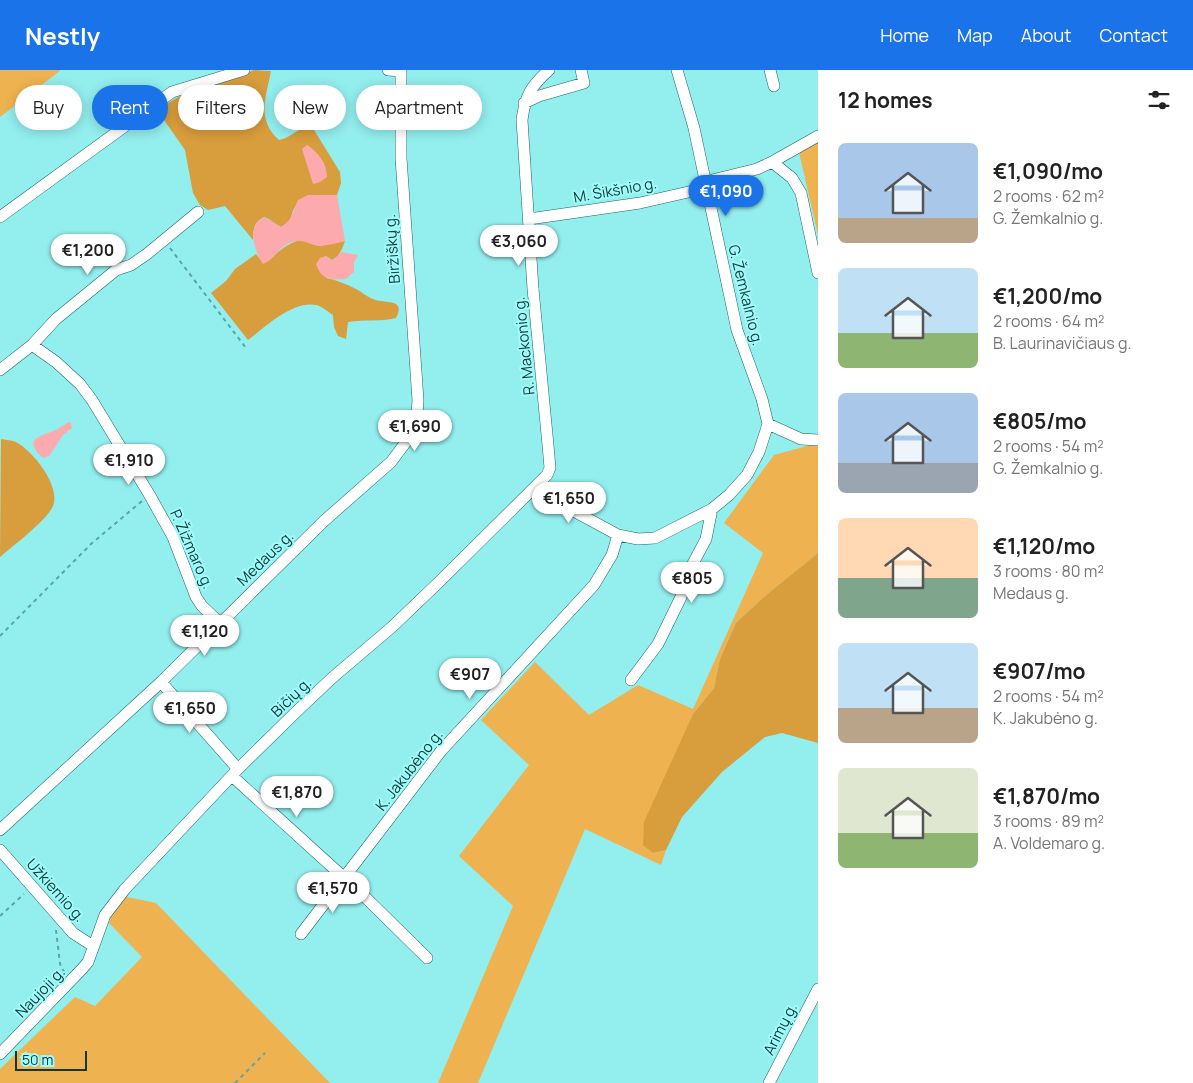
<!DOCTYPE html>
<html lang="en">
<head>
<meta charset="utf-8">
<style>
	body { margin:0; font-family:Manrope,sans-serif; background:#f2f2f2; color:#222; height:100vh; display:flex; flex-direction:column; font-size:19px; white-space:nowrap }
	* { box-sizing:border-box; margin:0 }
	p { font-size:16px; color:#767676 }
	.icon { flex:none; width:28px; height:28px; fill:none; stroke:currentColor; stroke-width:2; stroke-linecap:round; stroke-linejoin:round }
	.map { position:relative; flex:1; overflow:hidden }
	.side { display:flex; flex-direction:column; background:#fff; width:375px }
	.side>* { flex:none }
	.banner { position:absolute; left:15px; top:15px; width:475px; height:45px; display:flex; gap:10px }
	.scale { position:absolute; left:15px; bottom:12px; width:72px; box-sizing:border-box; padding-left:5px; border:2px solid #103838; border-top:0; font-size:14px; line-height:18px; white-space:nowrap; color:#103838; -webkit-text-stroke:4px #a0fbfb; paint-order:stroke }
	.price { position:absolute; translate:-50% -42px; padding:0 11px; border-radius:18px; background:#fff; color:#222; font-size:16px; line-height:32px; filter:drop-shadow(0 1px 2px #0008) }
	.price::after { content:''; position:absolute; left:50%; top:30px; width:15px; height:11px; margin-left:-8px; background:inherit; clip-path:polygon(0 0,100% 0,50% 100%) }
	.price.active { background:#1a73e8; color:#fff }
	ul { padding:0; list-style:none }
	li { display:flex; align-items:center; gap:15px; height:125px; padding:0 20px }
	li span { display:grid; place-items:center; flex:none; width:140px; height:100px; border-radius:8px; color:#555 }
	li>.icon { margin-inline-start:auto }
	span .icon { width:60px; height:60px; fill:#fffc; stroke-width:1 }
	li b { font-size:21px }
	h2 { display:flex; justify-content:space-between; align-items:center; height:60px; padding:0 20px; font-size:21px }
	.chip { padding:0 18px; border-radius:22px; background:#fff; box-shadow:0 2px 12px #0003; font-size:18px; line-height:45px }
	.chip.active { background:#1a73e8; color:#fff }
	header { display:flex; align-items:center; gap:30px; box-sizing:border-box; height:70px; padding:0 25px; background:#1a73e8; color:#fff }
	header strong { font-size:24px }
	nav { display:flex; gap:28px; margin-inline-start:auto; font-size:18px }
	main { display:flex; flex:1; min-height:0 }
	.map>svg:first-child { display:block }
</style>
</head>
<body>
<header>
<strong>Nestly</strong>
<nav><a>Home</a><a>Map</a><a>About</a><a>Contact</a></nav>
</header>
<main>
<div class="map">
<svg width="818" height="1013" viewBox="0 0 818 1013">
	<rect width="100%" height="100%" fill="#93eeee"/>
	<path fill="#efb250" d="M0,0H61L0,47Z
		M818,72V165L799,82Z
		M818,373V483L765,526L736,553L720,589L714,618L693,644L653,783L666,780L661,795L585,759L478,1013H438L513,836L459,786L529,695L481,650L535,592L589,645L638,615L693,639L763,483L724,453L774,385Z
		M122,826L156,833L330,1013H0V999L75,927L95,936L142,887L109,853L113,840Z"/>
	<path fill="#d89d3c" d="M254,0L271,1C266,28 256,49 279,70C293,68 301,52 314,60L340,102L341,113L337,125H308C304,129 297,133 295,137C289,146 295,149 281,157C274,154 271,149 264,147C254,152 253,159 253,170L225,136L208,140L200,135L193,123L185,80L157,40C168,33 179,26 191,21C212,13 234,10 254,0Z
		M297,171H306L319,176L345,171C342,179 340,186 332,190L326,186V208C336,210 347,214 356,219C362,222 367,227 373,229C379,232 391,231 396,234C401,238 398,244 396,248C380,252 364,249 348,252L346,269L338,266L334,257L333,245C328,242 322,236 316,235C293,230 265,257 248,270L211,223L226,211L235,199L256,184L263,193C275,186 284,175 297,171Z
		M1,369C5,370 11,370 16,372C33,381 61,416 53,436C46,451 14,475 0,487Z
		M818,483V673L782,663L765,667L722,702L682,747L666,780L653,783L643,775L644,752L693,644L714,618L720,589L736,553L765,526Z"/>
	<path fill="#fdaaae" d="M307,75C318,82 327,93 327,107L320,112L313,114L302,79Z
		M308,125H337L345,171C337,173 329,175 321,176C310,176 302,166 287,174C277,180 274,190 263,194C254,180 246,156 264,147L281,157C293,150 293,140 298,130Z
		M341,182L358,185L354,192V202L346,209C331,210 321,210 316,194L320,188L326,186L332,190L336,188Z
		M69,352L71,353L72,358L63,365L49,386L43,388C26,372 33,368 51,362C58,360 63,355 69,352Z"/>
	<g fill="none" stroke-linecap="round" stroke-linejoin="round">
		<defs>
			<path id="minor" d="M388,0L401,1
				M770,0L774,16
				M524,33L539,26L584,13L581,0
				M772,92L792,108L801,123L818,203
				M704,112L757,99L772,92L818,66
				M0,147L172,22L244,0
				M529,149L640,133L706,118
				M32,275L56,292L80,314L92,330L149,424L173,467L196,527L202,536L220,553
				M0,300L32,275L56,249L116,200L131,195L147,184L198,142
				M768,354L801,369L818,370
				M533,419L618,465L638,469L655,468L712,439L729,425L747,405L759,382L768,354L762,329L737,260L694,58L677,0
				M631,610L658,574L681,527L689,501L706,469L712,439
				M161,612L238,699
				M232,706L362,824L427,888
				M0,760L161,612L324,451L391,392L409,368L417,344L418,330L401,88V0
				M0,780L73,863L93,876
				M301,864L441,681L594,515L612,485L618,465
				M0,984L82,899L88,892L105,845L125,819L238,699L295,643L332,608L392,557L440,511L547,405L550,398L548,375L533,219L522,50C525,26 531,16 549,0
				M769,1013L818,919"/>
		</defs>
		<use href="#minor" stroke="#1c6566" stroke-width="12"/>
		<path stroke="#5ea4a4" stroke-width="2" stroke-dasharray="4 4" stroke-linecap="butt" d="M170,178L246,278
			M0,566L91,474L142,431
			M0,846L24,824
			M56,860L60,894L64,902
			M235,1013L265,983"/>
		<use href="#minor" stroke="#fff" stroke-width="11"/>
	</g>
	<g text-anchor="middle" dominant-baseline="central" stroke-width="4" stroke-linejoin="round" paint-order="stroke">
		<g font-size="15" fill="#103838" stroke="#a0fbfb">
			<text transform="translate(615 120) rotate(-10)">M. Šikšnio g.</text>
			<text transform="translate(392 179) rotate(-94)">Biržiškų g.</text>
			<text transform="translate(746 225) rotate(76)">G. Žemkalnio g.</text>
			<text transform="translate(524 276) rotate(-96)">R. Mackonio g.</text>
			<text transform="translate(192 479) rotate(66)">P. Žižmaro g.</text>
			<text transform="translate(265 488) rotate(-44)">Medaus g.</text>
			<text transform="translate(291 627) rotate(-44)">Bičių g.</text>
			<text transform="translate(409 700) rotate(-52)">K. Jakubėno g.</text>
			<text transform="translate(56 820) rotate(48)">Užkiemio g.</text>
			<text transform="translate(40 922) rotate(-46)">Naujoji g.</text>
			<text transform="translate(780 959) rotate(-63)">Arimų g.</text>
		</g>
	</g>
</svg>
<div class="scale">50 m</div>
<b class="price active" style="left:726px;top:147px">€1,090</b>
<b class="price" style="left:519px;top:197px">€3,060</b>
<b class="price" style="left:88px;top:206px">€1,200</b>
<b class="price" style="left:415px;top:382px">€1,690</b>
<b class="price" style="left:129px;top:416px">€1,910</b>
<b class="price" style="left:569px;top:454px">€1,650</b>
<b class="price" style="left:692px;top:534px">€805</b>
<b class="price" style="left:205px;top:587px">€1,120</b>
<b class="price" style="left:470px;top:630px">€907</b>
<b class="price" style="left:190px;top:664px">€1,650</b>
<b class="price" style="left:297px;top:748px">€1,870</b>
<b class="price" style="left:333px;top:844px">€1,570</b>
<div class="banner">
<a class="chip">Buy</a>
<a class="chip active">Rent</a>
<a class="chip">Filters</a>
<a class="chip">New</a>
<a class="chip">Apartment</a>
</div>
</div>
<section class="side">
<h2>12 homes<svg class="icon" aria-label="filters" viewBox="0 0 24 24"><path d="M4 7h16M4 17h16"/><circle cx="9" cy="7" r="2"/><circle cx="15" cy="17" r="2"/></svg></h2>
<ul>
<li><span style="background:linear-gradient(#a9c7e8 75%,#b9a48a 0)"><svg class="icon" aria-label="home" viewBox="0 0 24 24"><path d="M3 11l9-7 9 7M6 9v11h12V9"/></svg></span><div><b>€1,090/mo</b><p>2 rooms · 62 m²</p><p>G. Žemkalnio g.</p></div></li>
<li><span style="background:linear-gradient(#bfe0f5 65%,#8fb573 0)"><svg class="icon" aria-label="home" viewBox="0 0 24 24"><path d="M3 11l9-7 9 7M6 9v11h12V9"/></svg></span><div><b>€1,200/mo</b><p>2 rooms · 64 m²</p><p>B. Laurinavičiaus g.</p></div></li>
<li><span style="background:linear-gradient(#a9c7e8 70%,#9aa5b1 0)"><svg class="icon" aria-label="home" viewBox="0 0 24 24"><path d="M3 11l9-7 9 7M6 9v11h12V9"/></svg></span><div><b>€805/mo</b><p>2 rooms · 54 m²</p><p>G. Žemkalnio g.</p></div></li>
<li><span style="background:linear-gradient(#ffd9b3 60%,#7fa58c 0)"><svg class="icon" aria-label="home" viewBox="0 0 24 24"><path d="M3 11l9-7 9 7M6 9v11h12V9"/></svg></span><div><b>€1,120/mo</b><p>3 rooms · 80 m²</p><p>Medaus g.</p></div></li>
<li><span style="background:linear-gradient(#bfe0f5 65%,#b9a48a 0)"><svg class="icon" aria-label="home" viewBox="0 0 24 24"><path d="M3 11l9-7 9 7M6 9v11h12V9"/></svg></span><div><b>€907/mo</b><p>2 rooms · 54 m²</p><p>K. Jakubėno g.</p></div></li>
<li><span style="background:linear-gradient(#dfe7d0 65%,#8fb573 0)"><svg class="icon" aria-label="home" viewBox="0 0 24 24"><path d="M3 11l9-7 9 7M6 9v11h12V9"/></svg></span><div><b>€1,870/mo</b><p>3 rooms · 89 m²</p><p>A. Voldemaro g.</p></div></li>
</ul>
</section>
</main>
</body>
</html>
